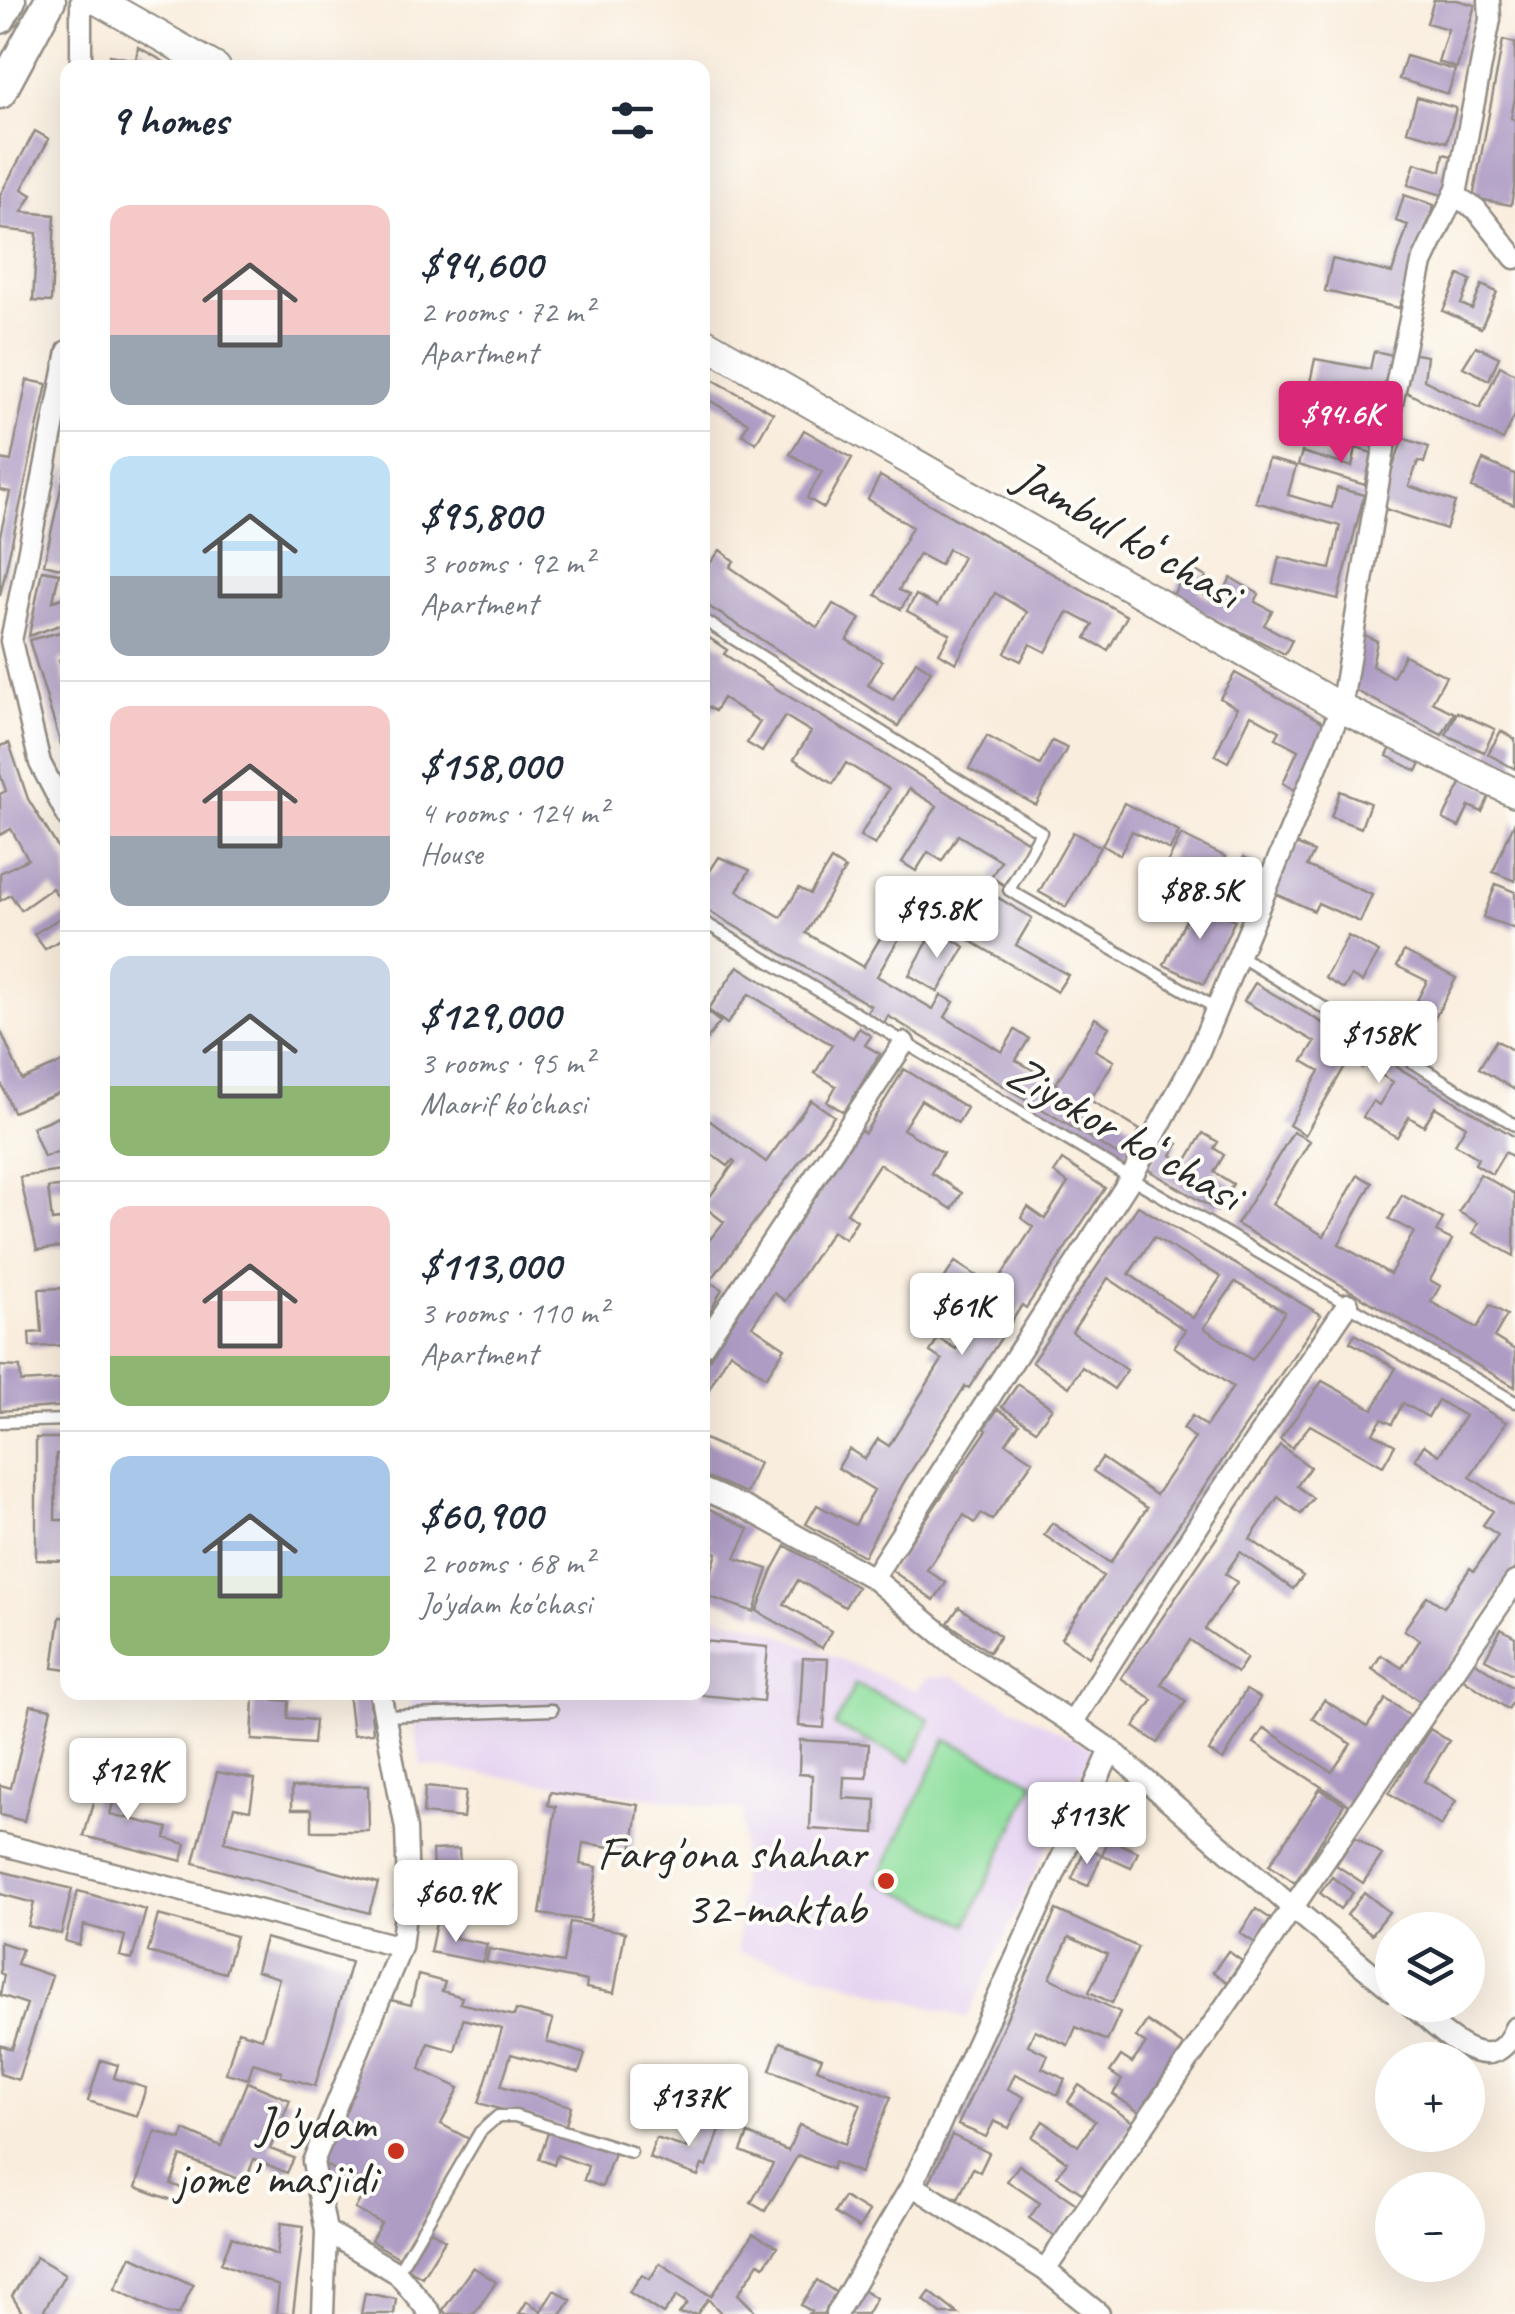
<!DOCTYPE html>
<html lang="en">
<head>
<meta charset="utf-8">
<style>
	body { margin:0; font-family:Caveat,sans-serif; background:#f6f6f7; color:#1f2937; height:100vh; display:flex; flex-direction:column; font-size:38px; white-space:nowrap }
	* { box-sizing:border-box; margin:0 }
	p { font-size:32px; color:#747a83 }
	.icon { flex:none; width:55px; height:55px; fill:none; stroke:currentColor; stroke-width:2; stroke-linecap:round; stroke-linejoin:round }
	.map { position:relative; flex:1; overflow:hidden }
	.drawer { position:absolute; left:60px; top:60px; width:650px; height:1640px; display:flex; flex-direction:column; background:#fff; border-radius:20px; box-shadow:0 10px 40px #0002 }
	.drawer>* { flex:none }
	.tools { position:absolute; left:1375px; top:1912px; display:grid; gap:20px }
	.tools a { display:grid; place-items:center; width:110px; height:110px; border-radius:50%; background:#fff; box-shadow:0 10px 40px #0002; font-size:50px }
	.price { position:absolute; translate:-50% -85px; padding:0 22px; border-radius:10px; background:#fff; color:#222; font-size:32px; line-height:65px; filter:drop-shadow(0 2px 5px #0008) }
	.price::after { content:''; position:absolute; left:50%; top:60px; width:30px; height:22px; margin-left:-15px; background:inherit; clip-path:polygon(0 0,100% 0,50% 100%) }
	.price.on { background:#db2777; color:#fff }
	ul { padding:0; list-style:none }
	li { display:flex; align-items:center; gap:30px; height:250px; padding:0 50px }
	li+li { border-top:2px solid #e0e1e3 }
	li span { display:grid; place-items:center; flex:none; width:280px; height:200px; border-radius:20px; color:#555 }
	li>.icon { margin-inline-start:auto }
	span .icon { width:120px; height:120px; fill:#fffc; stroke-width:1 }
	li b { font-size:42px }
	h2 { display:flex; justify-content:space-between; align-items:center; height:120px; padding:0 50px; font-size:42px }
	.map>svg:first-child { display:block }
</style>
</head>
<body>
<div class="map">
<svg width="1515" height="2314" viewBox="0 0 1515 2314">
	<rect width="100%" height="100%" fill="#fdfcf7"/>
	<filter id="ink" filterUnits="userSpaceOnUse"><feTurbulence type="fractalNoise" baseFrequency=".01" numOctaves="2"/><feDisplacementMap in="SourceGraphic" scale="20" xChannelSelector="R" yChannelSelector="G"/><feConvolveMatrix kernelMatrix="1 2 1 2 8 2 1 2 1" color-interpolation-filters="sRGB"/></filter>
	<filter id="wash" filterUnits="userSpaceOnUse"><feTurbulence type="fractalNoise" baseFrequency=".0048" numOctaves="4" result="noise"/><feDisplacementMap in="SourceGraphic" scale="40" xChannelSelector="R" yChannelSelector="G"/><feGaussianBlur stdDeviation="2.25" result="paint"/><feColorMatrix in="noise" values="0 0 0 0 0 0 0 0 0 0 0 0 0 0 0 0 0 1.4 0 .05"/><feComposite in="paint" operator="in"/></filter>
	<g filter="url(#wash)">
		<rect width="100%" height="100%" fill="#f9eddd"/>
		<path fill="#e5d3f1" d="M703,1613L759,1626L917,1691L927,1678L952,1676L1093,1749L967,2018L738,1951L743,1811L421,1765L409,1693L702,1692Z"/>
		<path fill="#8fdf9f" stroke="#5d8565" stroke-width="2.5" d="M855,1684L930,1719L911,1761L835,1726Z
			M946,1739L1035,1782L967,1924L878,1881Z"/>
		<g id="blocks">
			<path fill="#ae9cc4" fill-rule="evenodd" d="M1434,0H1457L1475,5L1457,68L1438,62L1448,29L1427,23Z
				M1503,40L1515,43V98L1511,118L1515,120V183L1511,205L1473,198Z
				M138,47L175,68H108L110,55L136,60Z
				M1406,56L1455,70L1448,94L1399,79Z
				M1417,97L1456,108L1447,142L1407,131Z
				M35,131L49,139L22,189L32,195L22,212L55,215L51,302L33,301L37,233L0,229V195Z
				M1444,154L1455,157L1449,197L1408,185L1415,163L1441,171Z
				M1404,195L1434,205L1399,308L1325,291L1332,259L1392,273L1408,225L1396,221Z
				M1459,275L1471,280L1461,304L1472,309L1482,285L1497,292L1481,328L1443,311Z
				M1476,346L1499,357L1489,380L1463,367Z
				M1374,351L1393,355L1378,434L1318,422L1320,412L1339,416L1344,394L1309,387L1315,359L1370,369Z
				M1409,353L1427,356L1424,380L1480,408L1500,366L1515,374V415L1503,440L1404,391Z
				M710,378L773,413L756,443L742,434L748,423L709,400L702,411V390Z
				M27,380L47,384L0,596V536L10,492L0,490V459L11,461Z
				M804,430L852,458L824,508L807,498L822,472L790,454Z
				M1403,438L1429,447L1424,463L1418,461L1409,486L1455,502L1446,529L1379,507Z
				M1356,448L1372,453L1365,485L1298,465L1302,452L1352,467Z
				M1268,459L1296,466L1288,495L1332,508L1337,488L1364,495L1338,599L1273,583L1279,557L1330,569L1340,526L1256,502Z
				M1483,460L1515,474L1514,505L1472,488Z
				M66,466L68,467V570L44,564Z
				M880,476L1127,616L1108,650L1086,638L1093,625L1068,612L1046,652L1030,644L1021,661L1005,653L1027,612L995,593L956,663L939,653L950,634L907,611L916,595L937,606L963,557L948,549L940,565L919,554L899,590L909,595L901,609L876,595L912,527L868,499Z
				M720,550L734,561L730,567L818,628L833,604L860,619L847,640L882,661L868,685L893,700L916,661L931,671L898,726L708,606L702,599V574Z
				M1188,567L1206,577L1198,591L1218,602L1231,578L1259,594L1255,602L1272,611L1264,625L1292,640L1285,654L1172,597Z
				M42,570L59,573L53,601L68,596V622L29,636Z
				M68,630V658L59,660L68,690V745L62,748L29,640Z
				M702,633L727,650L724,654L780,691L1030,843L1004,885L991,877L1001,861L958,835L942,861L928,852L916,871L902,862L937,806L909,789L875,845L860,836L889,789L846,763L833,784L794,759L811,732L785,716L762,752L747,743L760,722L723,698L715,711L702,703Z
				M1360,633L1377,641L1372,666L1393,677L1404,655L1446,676L1432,702L1454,713L1442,735L1351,688Z
				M1235,673L1328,725L1298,792L1283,783L1298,750L1276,738L1280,731L1251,715L1228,762L1215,755L1237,708L1220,698Z
				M1457,712L1495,729L1484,752L1446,735Z
				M1501,731L1515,739V769L1488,754Z
				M987,736L1040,765L1052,741L1067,748L1036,805L969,769Z
				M1395,740L1425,755L1417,771L1387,756Z
				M9,743L28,799L68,864V909L52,888L21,910L11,895L0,901V873L28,859L11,829L0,835V794L6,791L0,774V746Z
				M1465,776L1492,790L1482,812L1469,806L1459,827L1443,819Z
				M1340,791L1370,803L1361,828L1331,817Z
				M1124,803L1179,831L1170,850L1132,831L1120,855L1102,845Z
				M1515,821V881L1493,872Z
				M1073,832L1100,847L1066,907L1039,892Z
				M1181,835L1226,857L1205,899L1160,878Z
				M1296,844L1314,852L1307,866L1372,895L1360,922L1318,903L1314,911L1274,893Z
				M719,857L750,870L737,891L781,917L799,888L810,894L831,860L845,869L806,933L863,967L901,903L915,911L877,976L933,1009L941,995L954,1002L945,1017L1002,1052L1015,1030L1029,1039L1016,1060L1056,1084L1095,1018L1109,1027L1095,1050L1114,1061L1090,1100L1140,1130L1123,1158L888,1016L883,1025L866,1015L871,1006L702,907V870L708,874Z
				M1244,857L1261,866L1237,916L1219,908Z
				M1496,884L1515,892V929L1483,917Z
				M997,897L1032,918L1016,945L1068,975L1057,992L971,941Z
				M1195,901L1235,920L1204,984L1164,965Z
				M68,913V935L45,949L34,934Z
				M935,929L965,947L938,992L909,975Z
				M1348,936L1379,952L1362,982L1351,976L1344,989L1325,978Z
				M1404,951L1456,978L1426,1035L1405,1024L1427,981L1397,966Z
				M738,966L853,1038L859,1028L871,1036L865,1045L880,1054L844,1112L827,1102L836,1086L815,1073L832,1045L749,994L727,1024L708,1010Z
				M1255,983L1515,1137V1158L1505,1152L1492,1174L1475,1164L1478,1158L1455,1144L1466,1126L1435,1107L1424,1126L1409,1117L1397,1137L1363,1117L1373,1101L1379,1105L1393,1082L1364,1065L1362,1068L1348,1061L1305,1135L1289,1125L1320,1071L1303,1061L1315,1042L1244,1001Z
				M702,1008L720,1022L702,1045Z
				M0,1029L22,1080L68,1060V1089L13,1112L0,1081Z
				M1496,1040L1515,1052V1090L1479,1068Z
				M904,1069L967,1108L958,1123L921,1100L903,1129L943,1153L931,1173L962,1193L952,1209L879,1164L847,1213L857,1220L845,1239L832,1231L785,1301L774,1293L752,1326L785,1348L766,1377L730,1352L702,1401V1372L718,1344L860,1130L865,1133Z
				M811,1100L834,1116L711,1280L702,1274V1249L724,1222L703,1206L735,1162L733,1160L728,1166L702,1147V1115L766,1162Z
				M57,1117L68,1148L44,1157L32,1127Z
				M1293,1132L1310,1141L1272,1204L1324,1236L1358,1175L1372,1183L1339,1244L1390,1274L1414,1232L1389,1219L1402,1195L1443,1219L1436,1232L1452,1240L1430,1280L1440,1286L1431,1302L1477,1328L1490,1305L1507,1315L1494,1337L1515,1350V1387L1237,1224Z
				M1203,1133L1218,1142L1214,1148L1224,1155L1214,1172L1233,1184L1217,1211L1147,1169L1167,1137L1178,1144L1171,1155L1185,1163Z
				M1062,1160L1105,1188L1026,1308L1022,1305L969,1388L965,1386L904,1482L864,1556L806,1524L817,1505L855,1525L874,1490L838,1468L849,1449L865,1459L878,1439L889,1446L942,1360L930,1352L938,1338L956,1349L984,1305L944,1279L955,1262L994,1287L1033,1227L1021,1218L1028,1207L1045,1219L1068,1183L1054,1173Z
				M68,1170V1186L48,1188L52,1221L68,1219V1246L37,1250L20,1177Z
				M1480,1174L1515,1194L1514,1256L1473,1233L1478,1223L1459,1212Z
				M1138,1206L1321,1315L1089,1657L1061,1638L1103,1576L1044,1535L1052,1523L1110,1563L1147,1508L1093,1471L1102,1458L1156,1495L1195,1438L1183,1429L1192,1416L1206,1426L1233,1387L1174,1347L1185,1330L1108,1278L1072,1332L1127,1370L1114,1389L1082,1367L1069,1387L1032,1362ZM1154,1237L1221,1277L1193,1318L1129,1274ZM1235,1282L1285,1312L1252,1360L1204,1328Z
				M702,1278L722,1289L702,1327Z
				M64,1288L68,1345L30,1347L29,1333L42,1332L39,1289Z
				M1355,1334L1506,1422L1470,1477L1515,1507V1568L1422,1703L1372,1669L1381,1655L1402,1668L1420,1640L1404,1630L1427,1596L1444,1607L1470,1568L1474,1571L1498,1535L1483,1525L1493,1511L1415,1459L1424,1445L1439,1455L1465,1416L1438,1400L1428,1417L1403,1403L1392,1424L1382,1419L1373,1433L1395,1445L1383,1466L1310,1425L1292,1448L1280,1439L1322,1381L1373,1409L1396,1368L1350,1342Z
				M0,1366L20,1367L21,1382L68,1379V1406L0,1411Z
				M1018,1384L1052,1408L1036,1430L1002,1407Z
				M998,1409L1019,1424L1006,1443L1033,1461L992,1520L981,1514L975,1523L964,1515L927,1570L946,1583L934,1600L891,1570L987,1430L984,1428Z
				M36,1438H68V1454H56L55,1520H68V1561L36,1560Z
				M702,1438L759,1463L746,1493L702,1475Z
				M1280,1445L1310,1467L1297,1486L1313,1498L1301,1514L1278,1497L1250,1539L1303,1576L1293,1589L1240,1552L1225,1574L1237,1582L1205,1629L1247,1658L1237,1673L1190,1640L1161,1684L1186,1701L1158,1743L1134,1727L1153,1700L1121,1678Z
				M702,1505L749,1529L735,1558L768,1569L754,1612L704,1595L717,1553L704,1546L709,1537L702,1534Z
				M786,1546L857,1587L845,1607L798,1580L784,1604L831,1631L822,1648L757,1611L773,1570Z
				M959,1607L1000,1636L989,1652L948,1623Z
				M60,1617L68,1618V1670L53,1668Z
				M1501,1629L1515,1637V1675L1485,1659Z
				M702,1641L768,1647L763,1701L702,1695Z
				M803,1658L828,1659L824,1728L799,1726Z
				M1474,1661L1515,1689V1699L1508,1709L1462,1678Z
				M1246,1690L1260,1698L1223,1760L1209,1751Z
				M348,1692H369L373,1733L353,1735Z
				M254,1698L289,1701L288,1718L315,1720L313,1744L252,1740Z
				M1386,1699L1411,1716L1351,1806L1254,1743L1264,1728L1332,1772L1351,1744L1312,1718L1324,1700L1367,1727Z
				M31,1705L51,1709L24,1821L0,1815V1785L11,1788Z
				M1430,1729L1449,1741L1424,1781L1456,1801L1441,1826L1389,1793Z
				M800,1740L869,1744L867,1778L844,1777L843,1798L876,1800L875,1833L810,1829L812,1775L799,1774Z
				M217,1772L255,1779L250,1810L234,1807L224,1842L378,1883L369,1913L194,1863Z
				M100,1777L152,1790L149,1802L116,1793L110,1814L168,1828L165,1838L186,1844L182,1861L84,1836Z
				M368,1786L369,1831H312V1809H292V1787Z
				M425,1787L466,1791L463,1818L423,1814Z
				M1320,1789L1344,1804L1295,1883L1269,1865Z
				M550,1792L639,1805L632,1850L583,1843L580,1864L597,1867L590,1921L540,1914L556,1807L548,1805Z
				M1355,1837L1382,1855L1363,1883L1336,1865Z
				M1109,1839L1138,1852L1131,1868L1102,1855Z
				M1086,1847L1102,1855L1088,1886L1072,1879Z
				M459,1849L461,1886L498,1891L497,1903L434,1895L432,1850Z
				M0,1871L72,1889L61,1934L28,1926L34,1903L0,1894Z
				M1332,1877L1353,1893L1340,1909L1320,1893Z
				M78,1891L146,1910L132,1960L120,1956L125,1936L84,1925L79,1945L65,1941Z
				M1364,1892L1389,1912L1372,1934L1347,1915Z
				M1256,1909L1271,1919L1255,1943L1240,1933Z
				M1056,1910L1138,1947L1112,2003L1089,1992L1107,1954L1069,1937L1050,1978L1120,2012L1107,2041L1076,2027L1068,2045L1035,2030L1028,2045L1048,2055L1042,2068L1065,2079L1058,2095L1015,2074L1008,2089L1024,2097L1009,2128L994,2121L986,2137L958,2125Z
				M158,1915L236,1936L225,1973L148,1952Z
				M570,1922L625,1932L614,1993L586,1988L587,1981L486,1962L489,1949L563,1963Z
				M436,1923L457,1927L455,1938L487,1944L483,1962L430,1952Z
				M265,1938L351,1962L315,2086L281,2076L282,2072L253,2063L248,2079L226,2073L238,2031L262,2038L279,1978L256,1971Z
				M0,1942L22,1949L17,1964L52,1976L18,2080L0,2074V2045L12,2049L27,2004L0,1995L4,1975L0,1973Z
				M1228,1951L1242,1961L1227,1982L1213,1972Z
				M418,1975L445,1982L442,1991L462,1997L460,2003L514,2016L516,2010L553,2020L547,2042L585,2054L579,2073L511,2054L501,2086L571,2106L565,2128L479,2103L502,2029L463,2019L455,2051L428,2043L420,2069L459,2088L441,2124L469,2139L400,2258L371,2241L381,2223L355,2209L369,2184L319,2163L383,1998L411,2005Z
				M1147,2021L1184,2046L1139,2112L1113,2094L1122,2080L1110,2072L1121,2056L1132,2063L1146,2044L1136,2037Z
				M780,2042L822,2058L817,2069L891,2097L860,2173L834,2162L832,2169L798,2155L765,2211L751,2203L773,2164L741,2151L748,2134L788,2151L799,2125L845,2144L861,2104L770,2070Z
				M101,2060L118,2065L114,2078L146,2088L137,2116L88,2101Z
				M247,2082L290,2100L270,2149L294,2158L287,2173L254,2159L245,2182L181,2156L171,2184L184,2189L180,2203L136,2187L155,2131L181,2140L184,2130L221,2146Z
				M1079,2085L1133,2122L1083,2194L1057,2176L1067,2162L1032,2137L1043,2121L1078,2146L1095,2121L1068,2102Z
				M696,2118L721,2127L707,2167L702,2165L698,2176L649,2158L656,2138L686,2148Z
				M549,2130L614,2153L602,2187L584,2180L588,2166L557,2155L554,2165L539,2159Z
				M952,2135L989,2153L980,2172L973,2168L958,2199L928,2185Z
				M1019,2165L1078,2205L1056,2237L1029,2218L1040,2203L1007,2181Z
				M844,2197L869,2212L859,2228L834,2213Z
				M281,2223L304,2226L293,2314H276L279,2286L221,2263L232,2237L277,2255Z
				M430,2230L445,2240L422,2277L407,2268Z
				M753,2234L777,2247L764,2266L759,2263L738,2294L758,2314H722L708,2299L697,2314H679L687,2303L677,2296L663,2314L629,2292L642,2275L650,2279L660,2263L711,2296Z
				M131,2256L193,2285L179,2314H167L115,2289Z
				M36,2257L65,2274L44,2310L51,2314H23L12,2296Z
				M473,2267L496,2282L474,2314H446L443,2310Z
				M817,2280L837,2293L823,2314H808L811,2311L801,2305Z
				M861,2288L876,2298L867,2314H845Z
				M554,2290L571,2300L562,2314H519L527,2301L541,2311Z
				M930,2292L958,2314H941L924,2300Z
				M365,2293L396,2299L394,2314H361Z"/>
		</g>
	</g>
	<g filter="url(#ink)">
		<use href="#blocks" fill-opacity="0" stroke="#928c84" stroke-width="2.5"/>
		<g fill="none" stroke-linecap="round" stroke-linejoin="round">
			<defs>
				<path id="lane" d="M702,619L1041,832L1009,890L1216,1008
					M702,921L1131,1178L1515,1402
					M1238,955L1515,1125
					M0,1422L68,1420
					M385,1716L552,1710
					M397,2273L480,2132L498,2116H515L631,2152"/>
				<path id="street" d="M81,68V0
					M1454,195L1476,209L1515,258
					M68,351L11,641L40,763L68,817
					M702,1347L904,1043
					M702,1489L746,1508L873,1578
					M1072,1723L963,1652L873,1578L1131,1178L1197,1056L1341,708L1389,418L1422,263L1457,189L1490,19L1489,0
					M1111,1750L1072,1723L1209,1509L1348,1304
					M0,1844L401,1947
					M1411,2005C1440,2029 1491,2086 1515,2028
					M326,2231L397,2273L431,2314
					M1045,2270L1515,1582
					M323,2314L326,2231L313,2162L401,1947L408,1890L406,1829L380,1692
					M836,2314L912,2185
					M1099,2314L1045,2270L912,2185L1111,1750L1293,1908L1392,1990"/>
				<path id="secondary" d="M97,0L216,68
					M702,341L1341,708L1515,793"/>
				<path id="primary" d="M0,18L10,0
					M0,93L50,0"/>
			</defs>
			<use href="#lane" stroke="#928c84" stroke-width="15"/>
			<use href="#street" stroke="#928c84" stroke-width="25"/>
			<use href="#secondary" stroke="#928c84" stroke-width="32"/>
			<use href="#primary" stroke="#928c84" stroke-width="35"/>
			<use href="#lane" stroke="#fff" stroke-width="10"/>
			<use href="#street" stroke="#fff" stroke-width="20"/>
			<use href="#secondary" stroke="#fff" stroke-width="28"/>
			<use href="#primary" stroke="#fff" stroke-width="30"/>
		</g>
	</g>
	<g fill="#c8321e" stroke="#fdfcf7" stroke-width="4">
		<circle cx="886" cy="1881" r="10"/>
		<circle cx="396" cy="2151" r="10"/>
	</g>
	<g text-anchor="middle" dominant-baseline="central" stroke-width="8" stroke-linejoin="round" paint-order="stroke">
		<g font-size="48" fill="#2b2b2b" stroke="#fdfcf7">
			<text transform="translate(1128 534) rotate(30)">Jambul koʻchasi</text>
			<text transform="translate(1125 1133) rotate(30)">Ziyokor koʻchasi</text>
		</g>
		<g font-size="48" fill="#2b2b2b" stroke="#fdfcf7" text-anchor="end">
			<text x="866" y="1853">Farg'ona shahar<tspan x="866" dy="55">32-maktab</tspan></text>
			<text x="376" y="2123">Jo'ydam<tspan x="376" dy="55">jome' masjidi</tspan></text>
		</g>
	</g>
</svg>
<div class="tools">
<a><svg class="icon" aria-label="layers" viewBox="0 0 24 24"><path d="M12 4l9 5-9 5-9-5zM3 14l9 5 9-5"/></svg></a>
<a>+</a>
<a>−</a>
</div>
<b class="price on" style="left:1341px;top:466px">$94.6K</b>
<b class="price" style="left:1200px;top:942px">$88.5K</b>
<b class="price" style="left:937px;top:961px">$95.8K</b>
<b class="price" style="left:1379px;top:1086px">$158K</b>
<b class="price" style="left:962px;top:1358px">$61K</b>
<b class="price" style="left:128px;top:1823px">$129K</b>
<b class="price" style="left:1087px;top:1867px">$113K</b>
<b class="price" style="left:456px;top:1945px">$60.9K</b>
<b class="price" style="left:689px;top:2149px">$137K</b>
<section class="drawer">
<h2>9 homes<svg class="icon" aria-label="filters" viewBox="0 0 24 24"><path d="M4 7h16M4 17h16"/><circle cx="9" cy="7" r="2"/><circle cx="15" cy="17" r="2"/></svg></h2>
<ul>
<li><span style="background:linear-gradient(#f6c9c9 65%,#9aa5b1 0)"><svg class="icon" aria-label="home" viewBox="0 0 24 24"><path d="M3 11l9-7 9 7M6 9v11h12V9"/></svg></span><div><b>$94,600</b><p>2 rooms · 72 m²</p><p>Apartment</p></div></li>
<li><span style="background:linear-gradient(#bfe0f5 60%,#9aa5b1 0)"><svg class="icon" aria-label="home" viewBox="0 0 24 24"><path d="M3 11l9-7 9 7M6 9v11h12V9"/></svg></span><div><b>$95,800</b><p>3 rooms · 92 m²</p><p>Apartment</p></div></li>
<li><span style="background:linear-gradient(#f6c9c9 65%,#9aa5b1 0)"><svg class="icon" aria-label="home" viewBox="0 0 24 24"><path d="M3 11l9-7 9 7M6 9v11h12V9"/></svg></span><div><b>$158,000</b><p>4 rooms · 124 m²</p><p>House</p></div></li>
<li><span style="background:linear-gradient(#c9d6e8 65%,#8fb573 0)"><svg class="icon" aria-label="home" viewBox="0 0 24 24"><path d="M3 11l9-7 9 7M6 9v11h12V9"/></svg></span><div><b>$129,000</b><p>3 rooms · 95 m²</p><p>Maorif ko'chasi</p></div></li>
<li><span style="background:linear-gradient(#f6c9c9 75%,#8fb573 0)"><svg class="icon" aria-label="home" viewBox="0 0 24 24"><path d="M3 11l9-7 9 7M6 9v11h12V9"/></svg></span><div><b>$113,000</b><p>3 rooms · 110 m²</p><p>Apartment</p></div></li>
<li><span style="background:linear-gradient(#a9c7e8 60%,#8fb573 0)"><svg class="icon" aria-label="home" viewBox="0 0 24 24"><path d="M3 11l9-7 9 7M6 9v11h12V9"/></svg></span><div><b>$60,900</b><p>2 rooms · 68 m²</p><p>Jo'ydam ko'chasi</p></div></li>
</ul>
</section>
</div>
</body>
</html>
